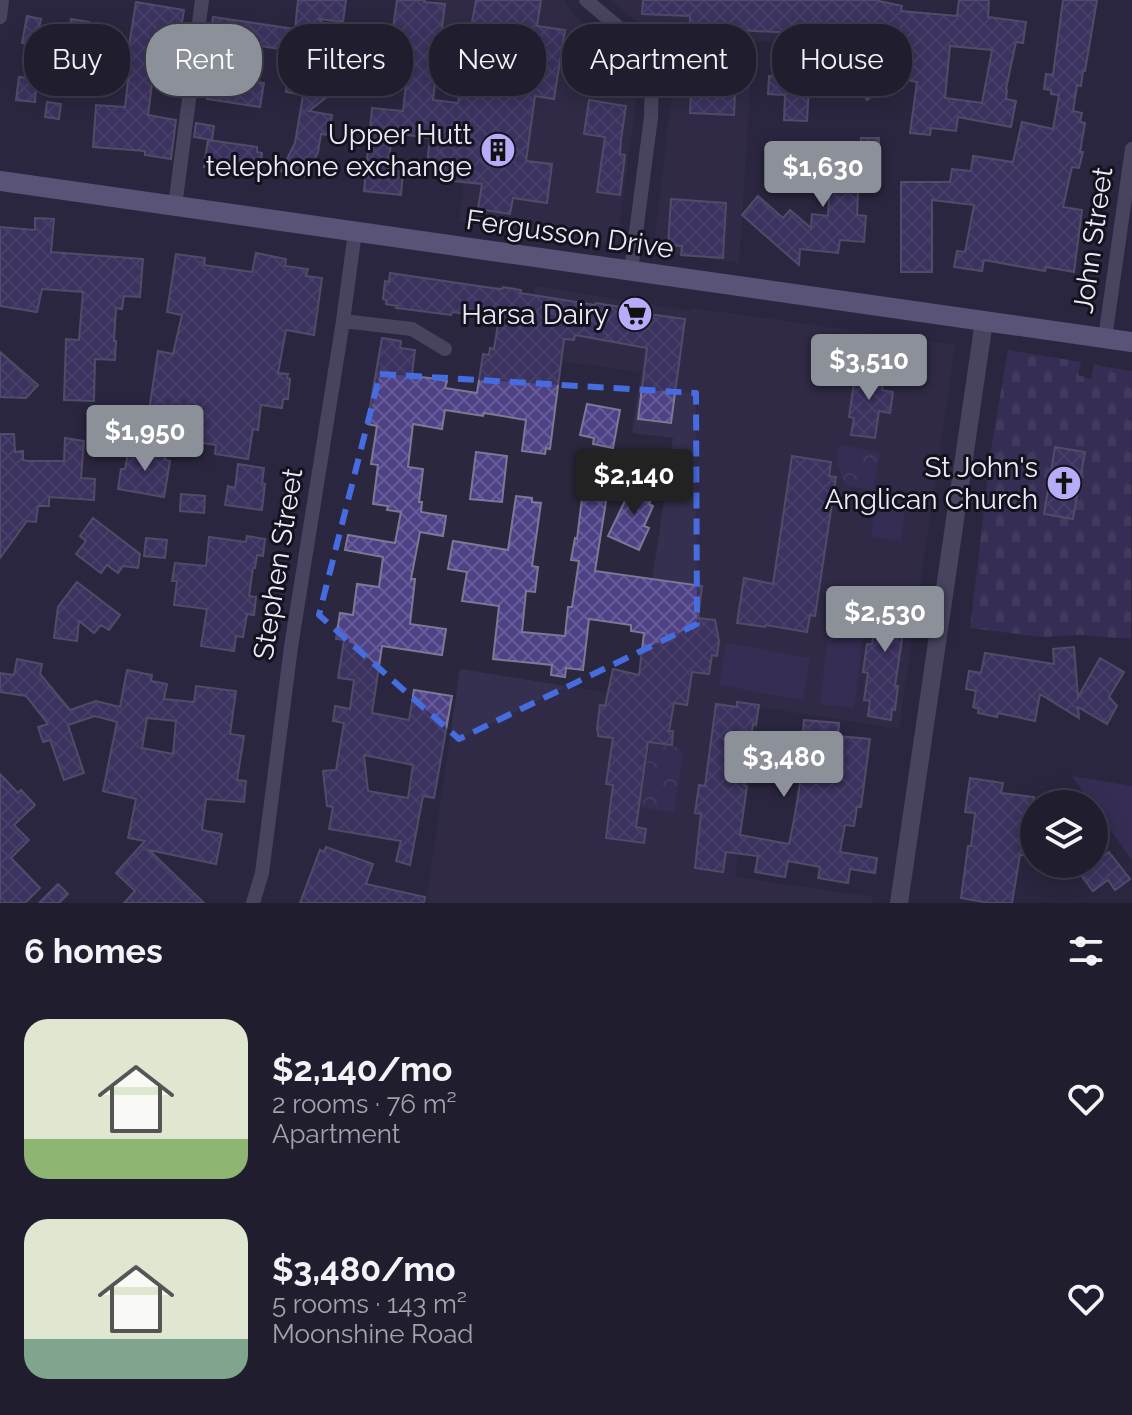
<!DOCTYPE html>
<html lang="en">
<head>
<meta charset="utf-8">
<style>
	body { margin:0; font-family:Raleway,sans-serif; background:#282637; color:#f1f3f6; height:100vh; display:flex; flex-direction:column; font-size:30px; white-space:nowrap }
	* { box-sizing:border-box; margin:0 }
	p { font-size:26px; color:#a2a2aa }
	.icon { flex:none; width:44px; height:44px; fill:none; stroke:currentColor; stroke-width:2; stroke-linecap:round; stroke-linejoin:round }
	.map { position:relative; height:903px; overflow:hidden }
	.drawer { display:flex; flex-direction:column; background:#201d2f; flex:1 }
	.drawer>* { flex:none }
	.banner { position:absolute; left:24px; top:24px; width:1084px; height:72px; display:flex; gap:16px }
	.buttons { position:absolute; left:1020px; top:790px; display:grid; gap:16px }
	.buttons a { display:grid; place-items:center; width:88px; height:88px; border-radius:50%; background:#201d2f; box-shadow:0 4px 20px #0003,0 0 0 2px #3d3b4b; font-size:40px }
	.price { position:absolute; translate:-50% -68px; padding:0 18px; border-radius:8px; background:#8c9099; color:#fff; font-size:26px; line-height:52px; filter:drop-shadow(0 2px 4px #0008) }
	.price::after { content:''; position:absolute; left:50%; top:48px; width:24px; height:18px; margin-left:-12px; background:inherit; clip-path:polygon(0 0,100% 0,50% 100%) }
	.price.current { background:#222; color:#fff }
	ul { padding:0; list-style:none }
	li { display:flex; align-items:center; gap:24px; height:200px; padding:0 24px }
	li span { display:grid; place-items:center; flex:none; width:224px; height:160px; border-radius:24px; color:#555 }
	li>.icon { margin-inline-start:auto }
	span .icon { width:96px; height:96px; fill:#fffc; stroke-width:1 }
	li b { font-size:34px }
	h2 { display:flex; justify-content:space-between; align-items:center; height:96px; padding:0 24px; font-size:34px }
	.tag { padding:0 28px; border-radius:32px; background:#201d2f; box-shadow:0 4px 20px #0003,0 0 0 2px #3d3b4b; font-size:28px; line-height:72px }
	.tag.current { background:#8c9099; color:#fff }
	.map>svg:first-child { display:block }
</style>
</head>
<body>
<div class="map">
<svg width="1132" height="903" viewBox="0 0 1132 903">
	<defs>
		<pattern id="cemetery-stones" width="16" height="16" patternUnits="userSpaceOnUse" patternTransform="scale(2)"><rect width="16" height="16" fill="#40366a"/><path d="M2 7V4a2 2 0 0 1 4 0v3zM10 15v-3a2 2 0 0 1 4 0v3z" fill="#5c5380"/></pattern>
		<pattern id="park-crowns" width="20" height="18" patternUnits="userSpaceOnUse" patternTransform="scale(2)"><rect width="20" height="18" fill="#40366a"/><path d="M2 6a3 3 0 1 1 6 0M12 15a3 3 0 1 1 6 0" fill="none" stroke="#5c5380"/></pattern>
		<pattern id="building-cross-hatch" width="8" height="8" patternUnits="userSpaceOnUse" patternTransform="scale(2)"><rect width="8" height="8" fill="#4e4186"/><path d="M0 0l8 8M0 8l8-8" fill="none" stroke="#685d98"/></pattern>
	</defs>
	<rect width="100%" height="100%" fill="#2b273f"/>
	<path fill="#35304f" d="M435,0H564L577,18L620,56L637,90L617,246L459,222L477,83L425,75Z
		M612,0H825L822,44L753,41L739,263L653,251L673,86L661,51L634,20Z
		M535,286L691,311L692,308L955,345L899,729L760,707L735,877L873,897L872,903H426L460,669L635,697L673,438L632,433L641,372L525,356Z"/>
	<path fill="#40366a" d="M875,506L905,511L901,541L871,536Z
		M830,620L864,624L854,708L820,704Z
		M726,643L810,658L803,700L719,685Z
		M1072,776L1132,786V860L1094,807V804H1092Z"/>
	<path fill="url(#cemetery-stones)" d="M1008,350L1081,362L1078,375L1091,379L1094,365L1132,371L1131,639L1080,635L1041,637L970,628L991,450Z"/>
	<path fill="url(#park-crowns)" d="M839,445L880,452L873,490L845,485L837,464Z
		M650,743L678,747L683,753L674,812L640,807Z"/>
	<path fill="url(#building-cross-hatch)" stroke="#7c7996" stroke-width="2" fill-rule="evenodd" d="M298,0H346L343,22L319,19L343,48L332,55L329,76L337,89L309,111L332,115L329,135L321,134L318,152L306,177L298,173L295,178L281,171L295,143L303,95L286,92L293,51L240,43L239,48L209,43L213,17L295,29Z
		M397,0H425L424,2L445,4L433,100L458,103L476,0H541L537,26L565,30L554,99L535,96L526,161L552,164L547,203L513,198L510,214L478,209L482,184L444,180L445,165L427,164L430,138L392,133L388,170L403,172L401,195L364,191L372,108L403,111L407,75L387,72Z
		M643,0H875L902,6L901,11L957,16L959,0H989L988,17L1026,22L1023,43L1016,42L1006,89L1007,90L1006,99L1016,101L1011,127L958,117L956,131L931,128L930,135L910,133L917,82L895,78L902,41L815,22L811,86H809L807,121L784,120L785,95L768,94L769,76L792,77L794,33L738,30L734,115L690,113L693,42H689L690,16L642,14ZM950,46L992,50L982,103L945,98Z
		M1063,0H1097L1085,71H1083L1081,86L1077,85L1073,111L1082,113L1080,122L1085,123L1080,152H1083L1079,168L1072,167L1063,207L1082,210L1074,272L1046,267L1045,271L984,260L982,271L954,267L957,251L965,252L974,205L932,200V272H901V182H950L952,169L971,171L973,156L1013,162L1022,122L1053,129L1059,95L1051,94V90L1044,89L1046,74L1053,75Z
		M136,2L184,10L172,79L153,76L148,115L176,120L171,159L145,155V151L93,147L96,105L125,107L129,72L125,71Z
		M27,16L41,19L39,28L69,33L71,19L89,22L81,69L30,61L33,45L22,43Z
		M857,39L888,85L867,100L836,53Z
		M82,65L97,67L95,82L80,79Z
		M210,75L264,83L260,107L207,99Z
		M19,77L37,79L35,102L16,100Z
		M589,100L626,106L621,139L620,154L625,155L620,195L597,192L605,137L584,134Z
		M47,102L61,104L59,119L45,117Z
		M196,123L214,126L212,140L194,137Z
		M861,138H879L877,172L859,171L857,215L866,216L864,242L840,240L838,253L800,249L799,265L742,215L758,196L783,218L790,210L811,228L812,214L828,216L831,164H836V151L861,152Z
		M208,140L257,147V152L262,153L260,170H254V174L204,167Z
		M671,199L726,203L723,258L681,255L682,246L668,245Z
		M35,218L54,219L51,252L143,259L140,297L124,296L122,309L116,308L114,341H116L115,360L95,359L94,401L64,400L66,339L79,340L83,292L42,289L37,312L0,306V227L35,230Z
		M256,253L286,259L285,266L308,269L306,276L322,278L314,335L286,330L278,373L288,374L287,378L290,379L288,399H283L282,408L261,405L258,430L253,429L248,459L215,454L216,445L197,442L198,432L147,424L158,351L173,354L182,315L167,312L176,254L205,258L204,265L252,272Z
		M390,273L492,288L502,289L503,287L521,290L520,293L595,305L596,303L641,310V313L685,319L671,423L638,419L647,348L575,335L574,340L564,339L550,449L546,448L545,454L522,451L526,420L484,413L483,416L445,410L442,429L413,424L408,467L423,469L419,502H422L421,512L446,516L443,536L420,532L411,579H415L410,624L446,629L442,655L382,646L372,713L409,720L414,690L452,696L434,798L423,796L410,865L396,861L401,841L329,829L333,807L327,806L323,771L336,770L344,723L333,721L335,706L350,709L354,680L338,678L344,640L336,639L340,613L353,615L357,584L379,587L383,557L345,550L348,535L395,543L401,512L387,510L388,506L373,504L378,465L371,464L377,426L367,424L382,338L401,341L400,348L415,350L412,375L447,381L445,388L477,393L483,354L489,355L490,348L494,349L499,318L452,312L451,315L396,308L397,306L386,304V300L383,299L385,281L389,282ZM364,755L413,765L408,798L368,791Z
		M0,352L38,385L26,398L0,397Z
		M862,366L885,370L882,390L893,392L890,413L879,411L875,438L851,435L854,418L849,417L855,376L860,377Z
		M587,404L620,410L613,448L593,444L594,438L580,435Z
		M0,434H14L15,452L23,451V460L27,461H64L65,438L84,441L81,478L95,479L94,500L49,497V506H38L36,522L27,521L0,558Z
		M1055,447L1085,452L1073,519L1044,514Z
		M129,449L166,455L165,460L170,461L164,497L118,489L121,469H125Z
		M476,452L507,456L502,502L470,499Z
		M792,456L831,462L829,476L836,477L815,616L810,615L807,632L766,625L765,627L737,623L744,578L773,584Z
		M238,464L264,468L262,483L265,484L262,510L225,505L228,486L235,488Z
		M580,472L610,476L595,571L702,586L698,618L715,620L719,641L717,656L712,655L709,674L692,672L687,705L674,703L669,731H673L672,745L648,742L636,827L646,829L644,843L606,838L613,785L606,784L613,738L598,736V731L597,730L600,705L605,706L613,669L639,675L644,633L631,631V625L589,619L583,670L566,668L565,677L551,675L552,665L493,659L499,606L462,601L467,572L448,569L453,541L508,550L516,496L532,498V502L541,503L532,566L538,567L535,592L526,591L522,632L565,636L568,607H572L579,561L571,560L575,538L577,539L583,490H578Z
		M635,480L655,490L649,504L653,506L644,526L649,528L639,550L608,536Z
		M181,494L205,496L204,513L180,511Z
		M93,518L140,554L138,568L123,566L118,573L107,565L101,573L76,554L86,541L80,536Z
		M247,536L265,539L263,556L257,555L255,568H253L249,596L256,597L254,615L247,614L243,637L236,636L234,651L201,646L207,609L174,605L177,581H172L175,563L206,566L209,537L246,542Z
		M146,538L167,540L165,558L144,556Z
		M77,582L120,615L109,630L101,625L94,633L79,621L77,641L54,638L58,607Z
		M884,589L909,592L895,686H898L895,710L892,709L891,720L868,716L870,701L864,700L868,673L863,672L867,644H872L878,603H882Z
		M1074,647L1078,697L1100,658L1124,672L1109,697L1117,706L1107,724L1078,707L1079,718L1040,694L1035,721L998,713L997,717L978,713L979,709L973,707L976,691L966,689L969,671L981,673L985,653L1054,664L1053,649Z
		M17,659L42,664L40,674L70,710L96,701L120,707L127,670L152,675L151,681L167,684L164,699L194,702L196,686L236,691L230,734L244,736L237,780L246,781L244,802L206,799L202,830L222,834L216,864L149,850L204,903H124L135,891L116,873L145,841L128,838L136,799L103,791L117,722L95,716L68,725L84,773L64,780L50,740L43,742L38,727L48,724L26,696L0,692V673L14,675ZM147,718L176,721L173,754L142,748Z
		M737,702L759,705L756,725L753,724L744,785L747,786L740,835L789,844L794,820L805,753H801L804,720L839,723L838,736L870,739L861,807H857L854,826L845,825L840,852L877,858L875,873L850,869L848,883L818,878L820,867L788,861L785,877L755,872L758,856L726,852L723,872L695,868L701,814L695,813L699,785L705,786L716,704L737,707Z
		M0,774L18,793L21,790L35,805L14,825L29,840L11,858L40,888L25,903H0Z
		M970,778L1003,783L1001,793L1034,797L1029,837L1034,838V856L1020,855L1012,903H989L961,898L968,846H971L975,813L965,812Z
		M326,847L373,864L366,884L425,897L424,903H300L320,850L324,852Z
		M1109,852L1130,879L1115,890L1108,880L1093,891L1080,874Z
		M58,884L68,894L59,903H39Z"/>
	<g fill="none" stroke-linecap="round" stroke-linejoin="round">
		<path stroke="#6b6888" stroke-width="14" d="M586,0L630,37L643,56L652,78L651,117L631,271
			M0,17L2,0
			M175,206L202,0
			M343,321L412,329L445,349
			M1105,338L1132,149
			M253,903L262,873L291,647L343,321L355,232"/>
		<path stroke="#6b6888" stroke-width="18" d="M899,903L984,321"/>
		<path stroke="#908abd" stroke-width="20" d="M0,181L1132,342"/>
	</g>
	<path d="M0 0H1132V903H0ZM380,374L696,393L697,624L459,739L319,615Z" fill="#2b273f" fill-opacity=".55" fill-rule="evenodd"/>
	<path fill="none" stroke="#466ddf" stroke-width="6" stroke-dasharray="16 10" stroke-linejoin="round" d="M380,374L696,393L697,624L459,739L319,615Z"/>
	<defs>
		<symbol id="building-disc" viewBox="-11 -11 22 22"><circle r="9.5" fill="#b6acf8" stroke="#13121d"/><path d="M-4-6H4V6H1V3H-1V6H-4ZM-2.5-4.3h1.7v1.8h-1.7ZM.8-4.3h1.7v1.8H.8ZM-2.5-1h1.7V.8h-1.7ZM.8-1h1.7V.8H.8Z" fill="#111"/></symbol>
		<symbol id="supermarket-disc" viewBox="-11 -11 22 22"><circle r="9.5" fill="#b6acf8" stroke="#13121d"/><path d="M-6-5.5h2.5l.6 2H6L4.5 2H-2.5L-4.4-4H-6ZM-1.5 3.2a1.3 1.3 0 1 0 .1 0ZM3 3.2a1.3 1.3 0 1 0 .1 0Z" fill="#111"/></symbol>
		<symbol id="church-disc" viewBox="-11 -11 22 22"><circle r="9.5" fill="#b6acf8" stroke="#13121d"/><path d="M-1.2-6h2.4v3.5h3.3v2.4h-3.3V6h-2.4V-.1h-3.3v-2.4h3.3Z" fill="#111"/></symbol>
	</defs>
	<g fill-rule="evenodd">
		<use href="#building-disc" x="478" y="130" width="40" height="40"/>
		<use href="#supermarket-disc" x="615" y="294" width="40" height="40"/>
		<use href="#church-disc" x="1044" y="463" width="40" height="40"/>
	</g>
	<g text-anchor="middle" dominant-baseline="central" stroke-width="6" stroke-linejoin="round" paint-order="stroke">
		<g font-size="28" fill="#ebeafa" stroke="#13121d" text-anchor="end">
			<text x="472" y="134">Upper Hutt<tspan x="472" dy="32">telephone exchange</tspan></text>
			<text x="609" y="314">Harsa Dairy</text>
			<text x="1038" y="467">St John's<tspan x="1038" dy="32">Anglican Church</tspan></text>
		</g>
		<g font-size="28" fill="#ebeafa" stroke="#13121d">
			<text transform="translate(570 234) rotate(8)">Fergusson Drive</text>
			<text transform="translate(1093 240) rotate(-82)">John Street</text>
			<text transform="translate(278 564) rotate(-81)">Stephen Street</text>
		</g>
	</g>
</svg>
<div class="buttons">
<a><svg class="icon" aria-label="layers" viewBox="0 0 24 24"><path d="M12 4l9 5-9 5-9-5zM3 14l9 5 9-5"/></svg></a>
</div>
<b class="price" style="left:823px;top:209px">$1,630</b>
<b class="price" style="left:869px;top:402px">$3,510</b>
<b class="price" style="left:145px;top:473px">$1,950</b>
<b class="price current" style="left:634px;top:517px">$2,140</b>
<b class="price" style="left:885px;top:654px">$2,530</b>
<b class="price" style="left:784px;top:799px">$3,480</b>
<div class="banner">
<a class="tag">Buy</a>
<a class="tag current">Rent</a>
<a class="tag">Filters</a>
<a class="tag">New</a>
<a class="tag">Apartment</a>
<a class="tag">House</a>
</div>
</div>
<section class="drawer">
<h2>6 homes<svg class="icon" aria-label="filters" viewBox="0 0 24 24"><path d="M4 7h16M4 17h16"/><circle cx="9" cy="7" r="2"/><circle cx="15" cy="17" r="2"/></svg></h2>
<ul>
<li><span style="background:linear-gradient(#dfe7d0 75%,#8fb573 0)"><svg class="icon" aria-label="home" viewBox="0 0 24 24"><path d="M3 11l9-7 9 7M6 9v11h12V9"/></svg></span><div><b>$2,140/mo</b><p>2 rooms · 76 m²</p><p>Apartment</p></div><svg class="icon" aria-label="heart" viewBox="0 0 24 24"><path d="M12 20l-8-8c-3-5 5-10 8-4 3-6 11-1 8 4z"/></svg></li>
<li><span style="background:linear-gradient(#dfe7d0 75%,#7fa58c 0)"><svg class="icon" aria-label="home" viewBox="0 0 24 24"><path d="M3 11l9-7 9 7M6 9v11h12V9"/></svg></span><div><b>$3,480/mo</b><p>5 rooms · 143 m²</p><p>Moonshine Road</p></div><svg class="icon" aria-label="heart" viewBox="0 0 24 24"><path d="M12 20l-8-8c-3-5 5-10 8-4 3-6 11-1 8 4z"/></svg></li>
</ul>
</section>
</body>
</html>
